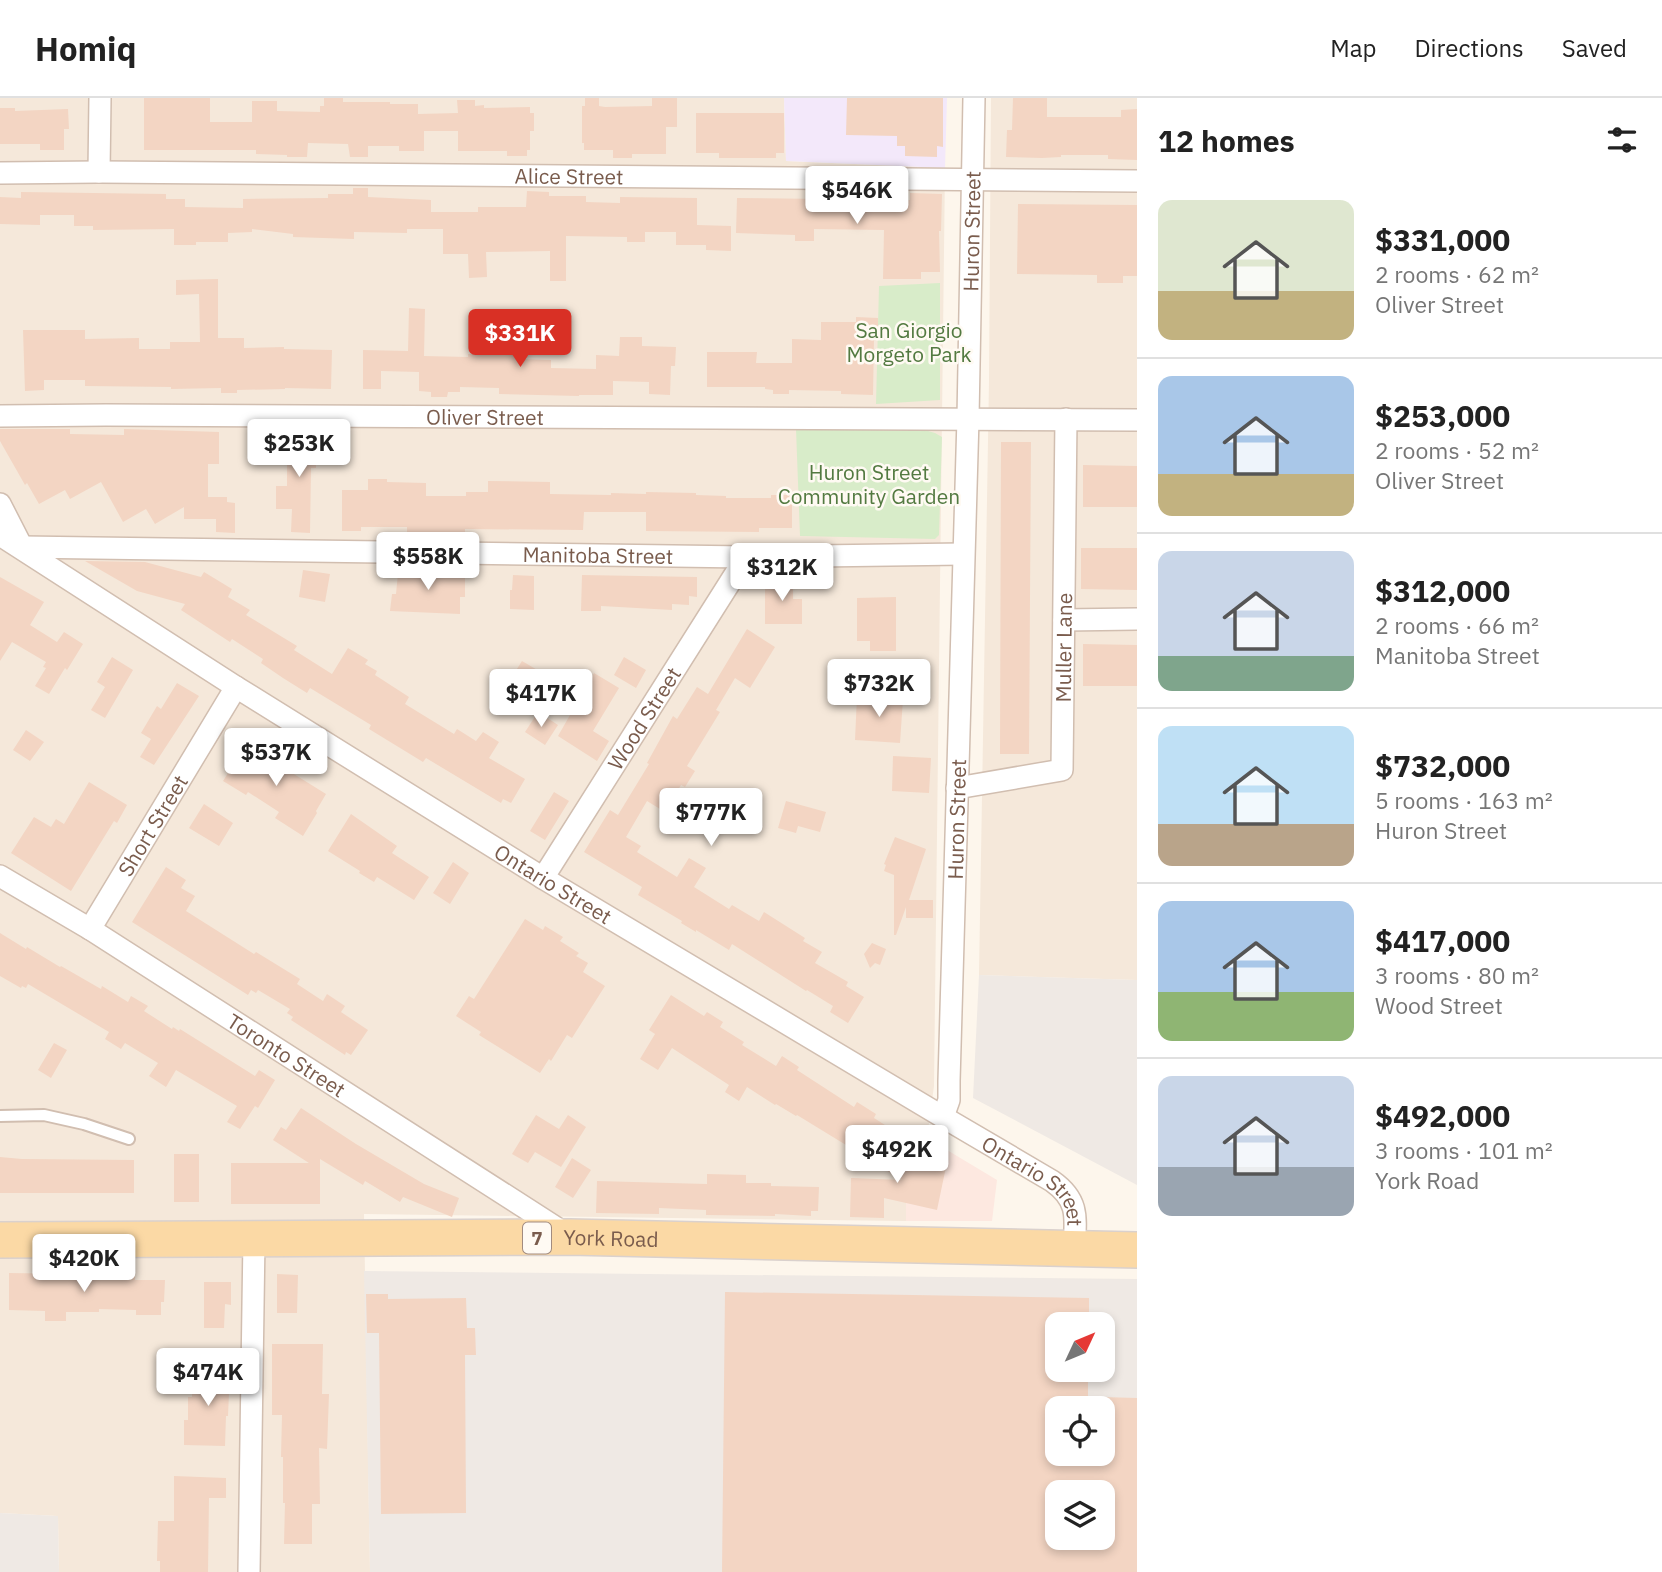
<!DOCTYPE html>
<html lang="en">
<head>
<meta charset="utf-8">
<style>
	body { margin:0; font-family:"IBM Plex Sans",sans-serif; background:#f2f2f2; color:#222; height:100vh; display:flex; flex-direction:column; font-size:26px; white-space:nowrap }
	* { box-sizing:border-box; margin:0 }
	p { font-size:23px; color:#767676 }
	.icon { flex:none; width:38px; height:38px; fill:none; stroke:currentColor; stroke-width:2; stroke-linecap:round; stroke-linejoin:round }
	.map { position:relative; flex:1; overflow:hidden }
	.details { display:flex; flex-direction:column; background:#fff; width:525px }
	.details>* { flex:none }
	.needle { width:46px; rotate:46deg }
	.controls { position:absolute; left:1045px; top:1214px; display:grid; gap:14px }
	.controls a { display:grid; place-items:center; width:70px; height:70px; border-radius:14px; background:#fff; box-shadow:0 4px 10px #0003; font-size:35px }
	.price { position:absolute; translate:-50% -60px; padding:0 16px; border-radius:7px; background:#fff; color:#222; font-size:23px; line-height:46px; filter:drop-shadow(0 2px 4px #0008) }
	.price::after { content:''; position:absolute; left:50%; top:42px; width:21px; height:16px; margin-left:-10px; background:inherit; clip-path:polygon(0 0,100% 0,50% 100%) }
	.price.active { background:#d93025; color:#fff }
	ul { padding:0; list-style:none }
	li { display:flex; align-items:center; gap:21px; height:175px; padding:0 21px }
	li+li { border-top:2px solid #e0e0e0 }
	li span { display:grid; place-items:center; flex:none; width:196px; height:140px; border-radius:14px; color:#555 }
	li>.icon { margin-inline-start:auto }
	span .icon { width:84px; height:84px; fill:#fffc; stroke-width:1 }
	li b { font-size:30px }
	h2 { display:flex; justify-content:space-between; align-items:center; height:84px; padding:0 21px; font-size:30px }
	header { display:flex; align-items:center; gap:42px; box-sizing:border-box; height:98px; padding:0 35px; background:#fff; border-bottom:2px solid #e0e0e0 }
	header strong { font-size:33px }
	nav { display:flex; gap:38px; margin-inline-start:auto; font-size:24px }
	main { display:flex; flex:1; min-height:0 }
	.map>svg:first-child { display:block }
</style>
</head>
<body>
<header>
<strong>Homiq</strong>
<nav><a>Map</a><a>Directions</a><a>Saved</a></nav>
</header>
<main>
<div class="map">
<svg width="1137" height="1474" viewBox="0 0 1137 1474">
	<rect width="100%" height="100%" fill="#fdf6ec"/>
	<path fill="#f5e8da" d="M0,0H784L786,63L945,70L934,988L927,1040L904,1080L906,1081V1123L364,1116L370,1474H59L58,1418L0,1415Z
		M991,0H1137V882L979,877L989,283Z"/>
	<path fill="#fde8e0" d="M927,1040L997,1082L992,1123H906V1081L904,1080Z"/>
	<path fill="#efe9e4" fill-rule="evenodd" d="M979,877L1137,882V1087L973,1000Z
		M364,1173L1137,1181V1474H370ZM1057,1227H1102V1272H1057ZM1057,1311H1102V1356H1057ZM1057,1395H1102V1440H1057Z
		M0,1415L58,1418L59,1474H0Z"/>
	<path fill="#f3e8fa" d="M784,0H947L945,70L786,63Z"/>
	<path fill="#d8ecc9" d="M940,185V302L876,306L879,188Z
		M796,331L928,333L935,335L942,339L939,437L935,441L800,438Z"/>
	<path fill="#f3d5c3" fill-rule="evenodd" d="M144,0H210V24H252V3H277V13L320,14V8H324V0H343V4H390V6H418V16L458,15L457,2H475V8L484,7V10L530,9V15H534V33H530V52H527V58H507V53H458V33H424V53H399V48H368V59H350L348,46L308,45L307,59H287V57L256,56V52H144Z
		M585,0H599V8L605,9L652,8V0H677V29H666V56H632V60H613V52H584V45H582V8H585Z
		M847,0H943V49L937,48V59L905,58V48H897V38L846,37Z
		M1013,0H1047V19H1121V12L1137,11V62L1108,61V57H1061V59L1042,60L1006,59L1007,32H1012Z
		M0,10H15V13L68,11L69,31H64V52H40V46H0Z
		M696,15H784V55H776V60H719V55H696Z
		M353,90H368V99L431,102V114H478V109H526L527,93L549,94V98H586V104L620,105V99L697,100V127L731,128V153L706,152V147H676V134H645V144H627V139L566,138V183H550V153L486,154L487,179L469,180L468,156H443V131H407V135L354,134V141L293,139V136L252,131V134L228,135V144H196V147H174V131L93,132V128H74V117H40V127L0,126V99L21,100V94L166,96V101H185V109L243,110V101L328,100V96H353Z
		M910,95L942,96L941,133H939L940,174H921V181H883L884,132L814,131V143H795V137L736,135L737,100L910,102Z
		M1018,106L1137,107V178H1123V185H1097V177L1017,176Z
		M218,181V240H244V250L284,249V251L332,252L331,291L285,290V291L237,292V295H221V290L171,291V289L85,288V282H44V292L25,293L23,232H85V241L139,240V251H170V244H200L199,196L176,197V182Z
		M409,210L425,211L424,258L468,259V256H500V247H521V261L551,262V270L596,271V257L619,258L620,239H642V248L676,249L675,268H671L670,297L649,296V284L613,283V297H579V298L499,296V290L460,289V294H448L447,299H431V294L419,293V274L381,273V291H363V252L408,253Z
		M856,219L878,220V241L874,240L873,297L841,296V293L789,292V296H773V292L765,291V289H707V254H757L756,265H792V241L821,242V224H856Z
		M0,331H70V336L124,337V331L219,334V366H208V399H227V404L235,405V435L216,434V421H184V409L155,426L146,411L123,424L101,384L70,401L65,392L39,406L27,385L25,387L0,343Z
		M287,335H321V359H316V370H311L310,435L291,434L292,411H276V388H287Z
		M1001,344H1031L1029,656H1000Z
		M1083,367L1137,368V409H1083Z
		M368,381H387V384L426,385V398H466V394H488V383L550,384V396L611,397V395L646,396V394L696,395V397L726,398V400H771V397H792V430H759V434L646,433V414H584L583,432L465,431V434H407V429H361V433H342V392H368Z
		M1081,450H1137V492L1081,491Z
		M85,463L145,464L201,479L204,474L232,491L228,499L250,512L246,517L297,548L294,552L332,576L348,550L368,562L365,566L377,573L375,577L409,599L405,606L454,636L457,631L476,643L483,634L499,644L489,660L525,681L511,705L503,701L501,705L426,660L423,664L369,631L371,627L310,590L307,595L283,580L261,565L263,561L232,541L230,544L181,512L185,506L137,493Z
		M401,469L421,471L420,475L465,476V499H460V516L390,513L392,496H396L398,475H400Z
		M303,472L330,476L325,504L299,499Z
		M513,477L534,478V512L510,511V492H512Z
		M582,477L697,479V499L689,498V507L672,506V512L601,508V513H581Z
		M0,479L44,504L30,527L57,544L64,534L83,546L67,572L65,570L49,596L35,588L46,570L43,569L46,564L12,544L0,563Z
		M765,482H793V501H802V526H765Z
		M896,499V553H870V543H857V500Z
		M747,531L775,549L750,590L735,580L716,612L720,614L687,668L695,673L685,689L681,687L665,714L647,703L626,739L641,748L637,754L677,779L689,760L706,770L694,789L729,811L732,807L759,823L764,814L805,840L803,843L822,854L815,865L848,884L846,888L864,899L848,925L830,914L833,908L807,892L806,893L732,846L729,852L696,832V834L681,825L682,823L638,797L642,789L584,754L610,712L618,717L649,666L647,665L673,618L677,621L697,589L708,596Z
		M1083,546L1137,547V588H1083Z
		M112,559L133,572L105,620L91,612L105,589L97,584Z
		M624,559L646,572L636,590L614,577Z
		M522,563L551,580L540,600L510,582Z
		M594,575L619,590L593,633L609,643L597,663L558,638Z
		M177,585L199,598L154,667L140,659L151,641L141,635L157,608L161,611Z
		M857,598L903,601L900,645L855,642Z
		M538,614L558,627L545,647L525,634Z
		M26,632L44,644L30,663L13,652Z
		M246,647L272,664L277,656L293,666L289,673L326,696L316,713L317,715L303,738L275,720L279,714L248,694L246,697L223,683Z
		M893,658L931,660L929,695L892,693Z
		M89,684L127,707L117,725L114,723L71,793L11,755L34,719L51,729L56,721L64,726Z
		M554,694L569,703L545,742L530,733Z
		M786,703L826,714L820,734L798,728L796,735L778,730Z
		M204,706L233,725L219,748L189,730Z
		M351,716L397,748L392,755L429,779L414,802L377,779L374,784L359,775L360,773L328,753Z
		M895,739L926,751L909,802H933V820H906V809L896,837H894V777L884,773L886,767L884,766Z
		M453,764L469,775L450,806L433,795Z
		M166,769L186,782L181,790L195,798L186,813L254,856L256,854L300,881L297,886L323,903L327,896L345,908L341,914L368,932L351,957L346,954L345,957L291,922L293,919L287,915L290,911L258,892L256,895L251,892L248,897L132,824Z
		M525,821L543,832L545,828L563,839L560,843L579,855L576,858L588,865L583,874L605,888L572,940L567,937L551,963L549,961L540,975L479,937L481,934L456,918L469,898L474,901Z
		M0,835L26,851L27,849L60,869L61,868L101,891L102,888L128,904L131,898L148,908L144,913L172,931L173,929L179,933L180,931L255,978L259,972L275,982L258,1010L255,1008L240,1031L227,1024L237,1008L176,972L166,989L149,978L158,965L125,945L121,951L105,941L109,934L28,886L26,890L22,888L21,890L0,878Z
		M872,845L886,851L880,867L875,865L870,870L864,856Z
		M671,897L704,918L707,914L723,924L720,929L744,944L742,947L776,968L782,958L799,969L797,972L854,1009L857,1004L876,1016L874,1020L885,1027L871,1050L851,1037L846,1047L797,1017L796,1018L776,1006L775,1007L747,989L739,1003L725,994L729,987L672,950L658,972L640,961L655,936L649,932Z
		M54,945L67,952L51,980L38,972Z
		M301,1010L356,1046L424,1086L459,1100L452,1119L403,1099L400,1104L365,1083L363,1087L320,1061V1106H231V1065H309L273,1042L281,1029L286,1032Z
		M536,1017L559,1031L568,1017L586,1029L561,1069L535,1054L528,1065L512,1056Z
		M882,1045L908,1061L946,1069L937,1112L884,1100V1120L850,1119L851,1080L902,1082L871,1063Z
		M174,1056H199V1104H174Z
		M0,1059L22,1061L134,1062V1095H0Z
		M572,1060L591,1072L573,1100L555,1089Z
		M707,1076L746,1077V1085H771V1088L819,1089L818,1113H811V1118L775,1116V1118L706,1117V1112L659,1110V1116L596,1115L597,1083L707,1086Z
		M9,1175L135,1177V1182H165L164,1204H161V1217H136V1212L99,1211V1214H66V1223H45V1213L9,1212Z
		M277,1176L298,1177L297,1215H277Z
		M204,1184H231V1207L225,1206L224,1230H204Z
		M725,1194L1089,1200V1227H1057V1272H1088V1311H1057V1356H1102V1299L1137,1300V1474H722ZM1057,1395H1102V1440H1057Z
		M366,1196H388V1201L466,1200L467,1230H475L476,1257H465L466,1415L381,1416L379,1235H367Z
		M272,1246H323L322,1296H329L327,1351L319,1350L320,1406H312V1446H284L285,1405H283V1359H281L282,1317H272Z
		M192,1271H230L228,1318H226L225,1348L184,1347V1322H188V1299H192Z
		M174,1378L226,1380V1400H209L208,1474H160V1463H157L158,1423H174Z"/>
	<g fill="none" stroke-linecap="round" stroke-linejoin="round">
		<defs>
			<path id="service" d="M0,1018L44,1017L84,1026L129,1041"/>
			<g id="minor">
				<path d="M99,74L100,0"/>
				<path id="s1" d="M0,75L99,74L1137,83"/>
				<path id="s2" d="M0,318L106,317L1137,322"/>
				<path d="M0,406L22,449"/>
				<path id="s3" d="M0,437L236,589L543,780L943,1019L1052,1083C1079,1102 1076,1119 1074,1150"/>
				<path id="s4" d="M22,449L746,459L963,456"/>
				<path d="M1064,522L1137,521"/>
				<path id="s5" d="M957,690L1062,672L1066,321"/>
				<path id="s6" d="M0,778L90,831L566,1136"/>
				<path id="s7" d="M543,780L746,459"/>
				<path id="s8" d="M90,831L236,589"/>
				<path id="s9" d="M943,1019L949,1002V983L968,320L974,0"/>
				<path d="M249,1474L254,1141"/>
			</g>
			<g id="primary">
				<path id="s10" d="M0,1142L570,1139L1137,1152"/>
			</g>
		</defs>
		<use href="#service" stroke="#d1beb0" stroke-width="14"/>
		<use href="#minor" stroke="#d1beb0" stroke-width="24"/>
		<use href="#primary" stroke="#dad1cd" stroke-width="38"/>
		<use href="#service" stroke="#fff" stroke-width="10"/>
		<use href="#minor" stroke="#fff" stroke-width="21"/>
		<use href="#primary" stroke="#fbd9a5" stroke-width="35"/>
	</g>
	<g text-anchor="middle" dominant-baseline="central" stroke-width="5" stroke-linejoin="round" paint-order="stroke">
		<rect fill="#fffaf3" stroke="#a28b7f" stroke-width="2" x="523" y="1124.5" width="28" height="31" rx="5"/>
		<g font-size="19" font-weight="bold" fill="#7a5c4d">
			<text x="537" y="1140">7</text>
		</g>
		<g font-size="21" fill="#7a5c4d" stroke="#fffaf3">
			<text stroke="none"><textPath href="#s1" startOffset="569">Alice Street</textPath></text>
			<text stroke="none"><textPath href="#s9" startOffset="887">Huron Street</textPath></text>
			<text stroke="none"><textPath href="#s2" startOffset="485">Oliver Street</textPath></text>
			<text stroke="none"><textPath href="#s4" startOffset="576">Manitoba Street</textPath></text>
			<text stroke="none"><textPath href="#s5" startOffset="229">Muller Lane</textPath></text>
			<text stroke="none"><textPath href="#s7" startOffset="189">Wood Street</textPath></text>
			<text stroke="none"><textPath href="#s9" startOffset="299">Huron Street</textPath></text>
			<text stroke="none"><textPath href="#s8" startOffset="121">Short Street</textPath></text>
			<text stroke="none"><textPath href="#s3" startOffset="654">Ontario Street</textPath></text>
			<text stroke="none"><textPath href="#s6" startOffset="338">Toronto Street</textPath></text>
			<text stroke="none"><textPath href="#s3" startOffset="1222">Ontario Street</textPath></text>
			<text stroke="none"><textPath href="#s10" startOffset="611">York Road</textPath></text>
		</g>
		<g font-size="21" fill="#537a41" stroke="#fffaf3">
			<text x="909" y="232">San Giorgio<tspan x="909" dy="24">Morgeto Park</tspan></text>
			<text x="869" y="374">Huron Street<tspan x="869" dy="24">Community Garden</tspan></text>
		</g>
	</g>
</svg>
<div class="controls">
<a><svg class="needle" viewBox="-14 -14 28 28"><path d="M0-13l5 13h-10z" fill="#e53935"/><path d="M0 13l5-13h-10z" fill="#767676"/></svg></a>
<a><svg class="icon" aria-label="locate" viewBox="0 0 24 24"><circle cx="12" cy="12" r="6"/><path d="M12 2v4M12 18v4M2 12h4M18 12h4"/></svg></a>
<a><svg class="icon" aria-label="layers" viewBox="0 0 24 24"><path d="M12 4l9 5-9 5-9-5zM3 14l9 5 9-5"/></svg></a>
</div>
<b class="price" style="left:857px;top:128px">$546K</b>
<b class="price active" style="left:520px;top:271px">$331K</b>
<b class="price" style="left:299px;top:381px">$253K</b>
<b class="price" style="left:428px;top:494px">$558K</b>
<b class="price" style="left:782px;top:505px">$312K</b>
<b class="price" style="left:879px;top:621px">$732K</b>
<b class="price" style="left:541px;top:631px">$417K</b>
<b class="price" style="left:276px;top:690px">$537K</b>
<b class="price" style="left:711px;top:750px">$777K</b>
<b class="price" style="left:897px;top:1087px">$492K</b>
<b class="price" style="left:84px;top:1196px">$420K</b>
<b class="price" style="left:208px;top:1310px">$474K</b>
</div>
<section class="details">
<h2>12 homes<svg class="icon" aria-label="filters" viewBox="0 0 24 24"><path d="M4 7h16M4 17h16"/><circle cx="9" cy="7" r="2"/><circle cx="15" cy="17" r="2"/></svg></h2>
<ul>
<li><span style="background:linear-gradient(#dfe7d0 65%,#c2b280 0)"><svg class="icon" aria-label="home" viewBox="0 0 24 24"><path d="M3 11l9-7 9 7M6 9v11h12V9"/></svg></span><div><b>$331,000</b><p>2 rooms · 62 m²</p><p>Oliver Street</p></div></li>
<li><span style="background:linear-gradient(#a9c7e8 70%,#c2b280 0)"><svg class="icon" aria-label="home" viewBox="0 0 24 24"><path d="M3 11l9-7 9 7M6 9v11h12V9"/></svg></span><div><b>$253,000</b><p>2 rooms · 52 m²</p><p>Oliver Street</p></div></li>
<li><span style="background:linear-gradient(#c9d6e8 75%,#7fa58c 0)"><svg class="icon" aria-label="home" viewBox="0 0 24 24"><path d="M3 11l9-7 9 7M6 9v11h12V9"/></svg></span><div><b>$312,000</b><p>2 rooms · 66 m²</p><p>Manitoba Street</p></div></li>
<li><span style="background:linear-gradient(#bfe0f5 70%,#b9a48a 0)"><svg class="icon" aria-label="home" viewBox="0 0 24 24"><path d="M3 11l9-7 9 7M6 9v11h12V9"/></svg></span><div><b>$732,000</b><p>5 rooms · 163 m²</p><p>Huron Street</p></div></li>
<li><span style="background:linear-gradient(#a9c7e8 65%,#8fb573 0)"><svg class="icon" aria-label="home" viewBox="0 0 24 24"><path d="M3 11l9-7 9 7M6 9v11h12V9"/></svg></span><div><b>$417,000</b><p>3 rooms · 80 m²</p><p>Wood Street</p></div></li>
<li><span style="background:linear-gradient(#c9d6e8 65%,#9aa5b1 0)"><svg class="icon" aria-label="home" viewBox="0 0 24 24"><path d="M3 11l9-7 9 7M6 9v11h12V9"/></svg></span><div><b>$492,000</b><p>3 rooms · 101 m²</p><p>York Road</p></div></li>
</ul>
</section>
</main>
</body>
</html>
